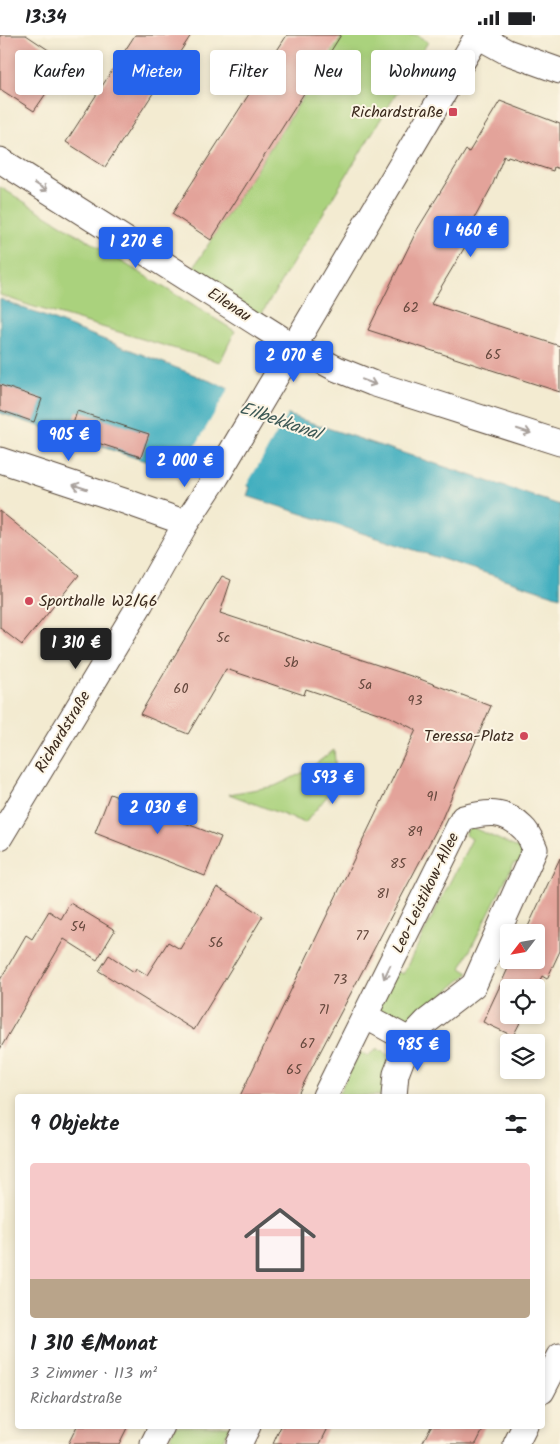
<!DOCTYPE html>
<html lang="de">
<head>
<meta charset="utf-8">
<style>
	body { margin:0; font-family:Kalam,sans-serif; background:#f2f2f2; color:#202124; height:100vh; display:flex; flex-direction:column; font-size:19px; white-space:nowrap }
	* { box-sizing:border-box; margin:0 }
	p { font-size:16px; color:#757577 }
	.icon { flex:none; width:28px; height:28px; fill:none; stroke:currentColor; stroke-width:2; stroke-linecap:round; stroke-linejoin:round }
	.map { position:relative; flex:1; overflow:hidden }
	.drawer { position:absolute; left:15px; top:1059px; width:530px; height:335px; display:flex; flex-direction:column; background:#fff; border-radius:5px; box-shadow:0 2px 8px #0003 }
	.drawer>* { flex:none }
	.hud { position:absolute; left:15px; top:15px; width:530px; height:45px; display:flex; gap:10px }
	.needle { width:32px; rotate:239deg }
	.controls { position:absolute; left:500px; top:889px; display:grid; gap:10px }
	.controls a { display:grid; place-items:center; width:45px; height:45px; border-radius:5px; background:#fff; box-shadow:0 2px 8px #0003; font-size:25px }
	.price { position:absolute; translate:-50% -42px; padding:0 11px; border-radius:5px; background:#2563eb; color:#fff; font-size:16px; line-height:32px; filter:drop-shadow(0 1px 2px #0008) }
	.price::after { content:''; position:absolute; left:50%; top:30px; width:15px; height:11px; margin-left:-8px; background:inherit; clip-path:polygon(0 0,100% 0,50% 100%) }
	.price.current { background:#222; color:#fff }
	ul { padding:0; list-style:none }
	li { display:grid; align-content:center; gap:10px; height:265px; padding:0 15px }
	li span { display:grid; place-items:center; height:155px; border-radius:5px; color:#555 }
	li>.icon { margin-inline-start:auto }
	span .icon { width:90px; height:90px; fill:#fffc; stroke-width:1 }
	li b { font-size:21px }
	h2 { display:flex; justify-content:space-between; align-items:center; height:60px; padding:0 15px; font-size:21px }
	.pill { padding:0 18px; border-radius:5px; background:#fff; box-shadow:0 2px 8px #0003; font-size:18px; line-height:45px }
	.pill.current { background:#2563eb; color:#fff }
	.status { display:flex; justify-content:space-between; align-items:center; height:35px; padding:0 25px; background:#fff; direction:ltr }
	.status svg { height:14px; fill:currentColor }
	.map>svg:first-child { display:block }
</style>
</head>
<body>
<div class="status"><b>13:34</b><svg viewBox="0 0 49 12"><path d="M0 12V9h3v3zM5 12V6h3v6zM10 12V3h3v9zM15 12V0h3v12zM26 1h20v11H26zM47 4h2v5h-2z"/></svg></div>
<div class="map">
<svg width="560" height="1409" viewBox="0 0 560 1409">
	<rect width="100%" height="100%" fill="#fcf5e5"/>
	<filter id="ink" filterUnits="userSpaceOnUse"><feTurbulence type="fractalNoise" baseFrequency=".02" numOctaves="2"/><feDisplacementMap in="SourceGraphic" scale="10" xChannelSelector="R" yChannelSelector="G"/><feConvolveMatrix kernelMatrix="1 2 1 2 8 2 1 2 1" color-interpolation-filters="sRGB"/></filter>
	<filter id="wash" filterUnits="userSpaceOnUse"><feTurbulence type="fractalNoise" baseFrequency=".0096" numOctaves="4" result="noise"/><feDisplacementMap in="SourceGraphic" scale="20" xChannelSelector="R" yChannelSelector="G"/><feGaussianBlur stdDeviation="1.12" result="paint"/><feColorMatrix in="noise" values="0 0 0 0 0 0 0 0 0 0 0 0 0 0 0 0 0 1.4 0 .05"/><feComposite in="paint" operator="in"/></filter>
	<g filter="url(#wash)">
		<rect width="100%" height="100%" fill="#f3ebd1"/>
		<path fill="#aad27d" stroke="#727e4e" d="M343,0H417L428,7L259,283L190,238Z
			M0,152L235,296L220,327L31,271L0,260Z
			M334,715L337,749L305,788L229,759L275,751L306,736Z
			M469,791L529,818L524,829L514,828L461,933L469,938L404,992L374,978L395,936L403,939L472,804L465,800Z
			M377,1014L392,1022L385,1061H338L358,1016L367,1021Z
			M176,1391H230L221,1409H184L170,1402Z"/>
		<path fill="#42afbf" stroke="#3e6c6e" d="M0,264L228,353L291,381L560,470V562L247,461L250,452L185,423L175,436L0,378Z"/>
		<path fill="#f3ebd1" d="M230,351L289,377L245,453L187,426Z"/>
		<g id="blocks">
			<path fill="#e3a39a" d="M0,0H26L62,24L53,38L58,41L34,76L0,54Z
				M135,0H191L105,132L66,107Z
				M287,0H341L211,205L172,179Z
				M500,66L560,89V134L554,132L553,136L508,121L507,123L504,121L492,151L467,197L472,200L431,269L560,311V357L368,295L417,195L466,115L469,117Z
				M0,350L42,364L34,387L0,375Z
				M77,376L149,399L141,422L70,399Z
				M0,476L79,540L22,610L0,593Z
				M222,541L231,545L220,578L420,644L491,671L440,788L297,1061H240L416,695L390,682L306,654L304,660L226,634L188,699L140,679Z
				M110,759L221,802L205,841L95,798Z
				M560,823V916L547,944L542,941L536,953L509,952V980H524L513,1001L483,987L512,925H536V898H525Z
				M217,852L263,881L194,995L99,936L109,920L134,937L136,933L147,940L168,907L180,914Z
				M70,868L115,895L97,925L64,904L0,1014V945L26,900L32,904L49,876L61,884Z
				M77,1391H128L119,1409H68Z
				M281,1391H329L320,1409H273Z
				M431,1391H485L476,1409H422Z"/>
		</g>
	</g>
	<g filter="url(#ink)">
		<use href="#blocks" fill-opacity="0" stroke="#574739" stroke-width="1"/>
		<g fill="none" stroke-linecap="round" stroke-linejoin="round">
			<defs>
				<path id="minor" d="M476,0L507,17L560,36
					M0,125L293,311L337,334L372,348L560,408
					M0,425L127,467L186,488
					M0,802L141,568L186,488L217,441L478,0
					M365,981L409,1005
					M325,1061L463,783C486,777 504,774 523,793C529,798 532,808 535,814L474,950L426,987L409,1005L396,1039L394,1061
					M542,1356L560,1321
					M153,1409L162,1391
					M239,1409L248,1391
					M516,1409L525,1391"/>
			</defs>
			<use href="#minor" stroke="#574739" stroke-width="27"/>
			<use href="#minor" stroke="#fff" stroke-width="25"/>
		</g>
		<defs><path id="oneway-shaft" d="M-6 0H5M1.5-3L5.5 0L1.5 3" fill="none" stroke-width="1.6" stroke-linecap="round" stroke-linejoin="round" transform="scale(1.25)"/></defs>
		<g stroke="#a79f9a">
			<use href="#oneway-shaft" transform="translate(41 152) rotate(32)"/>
			<use href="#oneway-shaft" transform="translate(369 347) rotate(21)"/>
			<use href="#oneway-shaft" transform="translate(524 396) rotate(18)"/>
			<use href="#oneway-shaft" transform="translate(80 452) rotate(-162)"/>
			<use href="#oneway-shaft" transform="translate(387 937) rotate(116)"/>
		</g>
	</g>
	<g fill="#d1495b" stroke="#fcf5e5" stroke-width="2">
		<rect x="448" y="72" width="10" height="10" rx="2.5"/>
		<circle cx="29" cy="566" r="5"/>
		<circle cx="524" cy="701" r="5"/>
	</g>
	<g text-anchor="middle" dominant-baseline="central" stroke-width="4" stroke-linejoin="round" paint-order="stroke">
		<g font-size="14" fill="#65483d">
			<text x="411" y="273">62</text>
			<text x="493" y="320">65</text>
			<text x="223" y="603">5c</text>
			<text x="291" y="628">5b</text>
			<text x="365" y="650">5a</text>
			<text x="181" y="654">60</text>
			<text x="415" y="666">93</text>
			<text x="432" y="762">91</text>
			<text x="415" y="797">89</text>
			<text x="398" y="829">85</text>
			<text x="383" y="859">81</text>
			<text x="78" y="892">54</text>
			<text x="362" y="901">77</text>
			<text x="216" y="908">56</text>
			<text x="340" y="945">73</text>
			<text x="324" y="975">71</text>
			<text x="307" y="1009">67</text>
			<text x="294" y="1035">65</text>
		</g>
		<g font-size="16" fill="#3b2a1e" stroke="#fcf5e5" text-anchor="end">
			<text x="443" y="77">Richardstraße</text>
			<text x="39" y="566" text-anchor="start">Sporthalle W2/G6</text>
			<text x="514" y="701">Teressa-Platz</text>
		</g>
		<g font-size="16" fill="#3b2a1e" stroke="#fcf5e5">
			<text transform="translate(229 270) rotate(33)">Eilenau</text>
			<text transform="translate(63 697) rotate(-59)">Richardstraße</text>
			<text transform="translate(426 858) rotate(-64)">Leo-Leistikow-Allee</text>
		</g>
		<g font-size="18" font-style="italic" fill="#3d5956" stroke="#fcf5e5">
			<text transform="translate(280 387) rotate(19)">Eilbekkanal</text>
		</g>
	</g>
</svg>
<div class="controls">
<a><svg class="needle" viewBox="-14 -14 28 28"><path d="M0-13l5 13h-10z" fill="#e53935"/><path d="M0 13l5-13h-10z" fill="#757577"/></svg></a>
<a><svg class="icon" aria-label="locate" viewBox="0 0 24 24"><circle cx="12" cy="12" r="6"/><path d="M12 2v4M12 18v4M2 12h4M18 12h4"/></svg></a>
<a><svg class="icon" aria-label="layers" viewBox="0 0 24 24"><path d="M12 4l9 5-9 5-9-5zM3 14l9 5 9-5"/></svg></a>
</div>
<b class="price" style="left:471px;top:223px">1 460 €</b>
<b class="price" style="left:136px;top:234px">1 270 €</b>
<b class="price" style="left:294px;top:348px">2 070 €</b>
<b class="price" style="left:69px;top:427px">905 €</b>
<b class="price" style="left:185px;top:453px">2 000 €</b>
<b class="price current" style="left:76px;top:635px">1 310 €</b>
<b class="price" style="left:333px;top:770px">593 €</b>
<b class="price" style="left:158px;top:800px">2 030 €</b>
<b class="price" style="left:418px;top:1037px">985 €</b>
<div class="hud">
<a class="pill">Kaufen</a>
<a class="pill current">Mieten</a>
<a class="pill">Filter</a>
<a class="pill">Neu</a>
<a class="pill">Wohnung</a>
</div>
<section class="drawer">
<h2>9 Objekte<svg class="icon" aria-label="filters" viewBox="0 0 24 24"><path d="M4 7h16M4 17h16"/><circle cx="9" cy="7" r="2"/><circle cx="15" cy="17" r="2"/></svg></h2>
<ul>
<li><span style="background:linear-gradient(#f6c9c9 75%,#b9a48a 0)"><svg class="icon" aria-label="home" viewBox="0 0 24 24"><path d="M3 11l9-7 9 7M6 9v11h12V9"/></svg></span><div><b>1 310 €/Monat</b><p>3 Zimmer · 113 m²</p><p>Richardstraße</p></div></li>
</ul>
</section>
</div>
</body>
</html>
